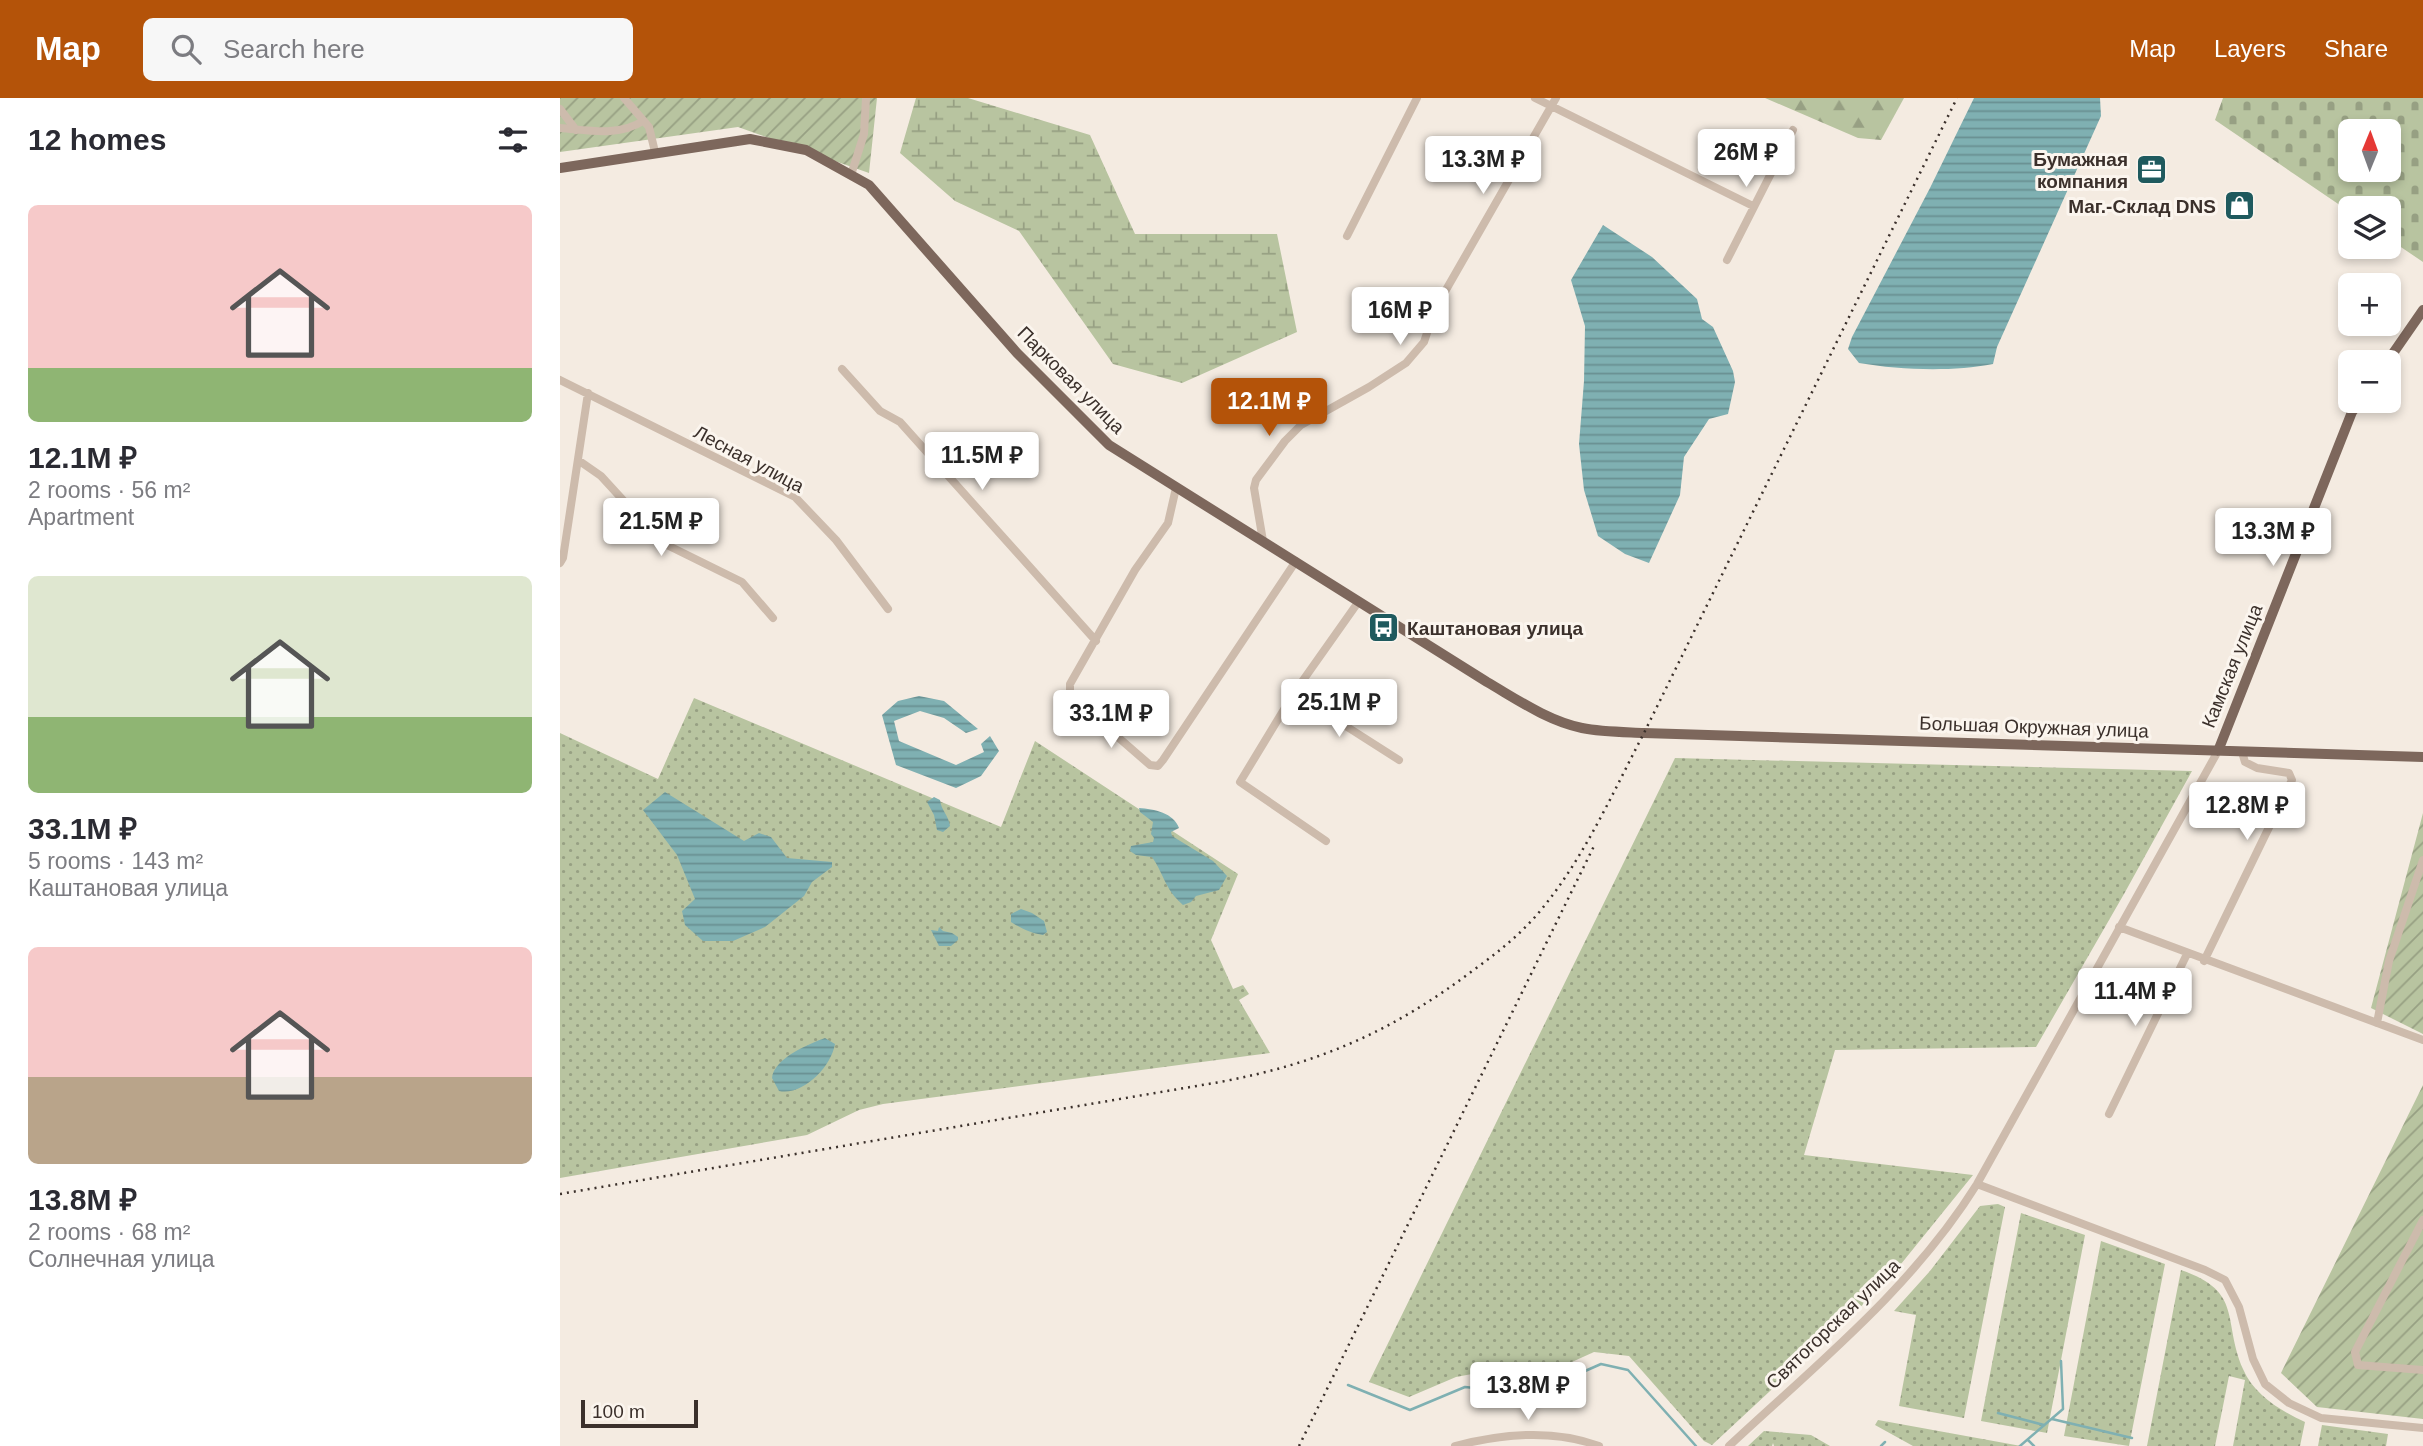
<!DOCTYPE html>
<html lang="en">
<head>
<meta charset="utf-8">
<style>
	body { margin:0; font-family:Arial,sans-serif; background:#f7f7f7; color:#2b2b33; height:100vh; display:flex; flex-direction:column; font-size:26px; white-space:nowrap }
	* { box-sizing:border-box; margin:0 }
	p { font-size:23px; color:#7c7c81 }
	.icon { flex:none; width:38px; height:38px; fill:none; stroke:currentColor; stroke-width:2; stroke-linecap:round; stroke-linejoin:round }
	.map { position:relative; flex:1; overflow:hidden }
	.panel { display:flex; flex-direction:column; background:#fff; width:560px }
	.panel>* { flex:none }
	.needle { width:46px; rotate:1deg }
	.controls { position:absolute; left:1778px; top:21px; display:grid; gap:14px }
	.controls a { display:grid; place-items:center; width:63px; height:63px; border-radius:10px; background:#fff; box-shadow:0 4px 10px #0003; font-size:35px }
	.scale { position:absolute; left:21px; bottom:18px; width:117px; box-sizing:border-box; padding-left:7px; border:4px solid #3b302b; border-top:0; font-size:19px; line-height:24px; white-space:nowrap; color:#3b302b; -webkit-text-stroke:5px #fbf5ee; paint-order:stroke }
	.price { position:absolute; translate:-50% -60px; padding:0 16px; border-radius:7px; background:#fff; color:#222; font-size:23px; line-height:46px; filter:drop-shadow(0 2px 4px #0008) }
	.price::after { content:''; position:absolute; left:50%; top:42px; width:21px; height:16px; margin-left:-10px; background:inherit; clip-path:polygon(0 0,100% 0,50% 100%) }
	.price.current { background:#b45309; color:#fff }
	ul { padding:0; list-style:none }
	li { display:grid; align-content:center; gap:14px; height:371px; padding:0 28px }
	li span { display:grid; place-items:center; height:217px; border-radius:10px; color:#555 }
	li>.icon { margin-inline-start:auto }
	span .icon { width:126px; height:126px; fill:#fffc; stroke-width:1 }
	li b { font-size:30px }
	h2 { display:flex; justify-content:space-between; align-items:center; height:84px; padding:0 28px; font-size:30px }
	header { display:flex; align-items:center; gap:42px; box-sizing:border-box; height:98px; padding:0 35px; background:#b45309; color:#fff }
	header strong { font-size:33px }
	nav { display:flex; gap:38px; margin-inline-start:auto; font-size:24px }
	.search { width:490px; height:63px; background:#f7f7f7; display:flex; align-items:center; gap:18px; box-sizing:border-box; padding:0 24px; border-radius:10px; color:#7c7c81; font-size:26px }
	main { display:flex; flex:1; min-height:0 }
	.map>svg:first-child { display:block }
</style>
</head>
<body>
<header>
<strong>Map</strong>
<div class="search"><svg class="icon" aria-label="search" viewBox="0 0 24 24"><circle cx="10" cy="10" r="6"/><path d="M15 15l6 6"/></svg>Search here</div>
<nav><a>Map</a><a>Layers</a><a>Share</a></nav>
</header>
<main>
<section class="panel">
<h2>12 homes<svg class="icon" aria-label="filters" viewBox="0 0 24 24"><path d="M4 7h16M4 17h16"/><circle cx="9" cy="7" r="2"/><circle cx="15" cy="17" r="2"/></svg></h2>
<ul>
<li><span style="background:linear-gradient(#f6c9c9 75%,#8fb573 0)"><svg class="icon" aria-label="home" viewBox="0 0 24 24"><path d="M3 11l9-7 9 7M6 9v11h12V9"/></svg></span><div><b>12.1M ₽</b><p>2 rooms · 56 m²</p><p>Apartment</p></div></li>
<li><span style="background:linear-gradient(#dfe7d0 65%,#8fb573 0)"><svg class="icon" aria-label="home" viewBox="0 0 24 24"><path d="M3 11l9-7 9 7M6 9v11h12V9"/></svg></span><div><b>33.1M ₽</b><p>5 rooms · 143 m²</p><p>Каштановая улица</p></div></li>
<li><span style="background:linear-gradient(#f6c9c9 60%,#b9a48a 0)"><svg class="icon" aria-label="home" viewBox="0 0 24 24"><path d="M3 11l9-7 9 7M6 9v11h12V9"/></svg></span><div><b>13.8M ₽</b><p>2 rooms · 68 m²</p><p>Солнечная улица</p></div></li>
</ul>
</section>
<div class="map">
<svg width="1863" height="1348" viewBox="0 0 1863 1348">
	<defs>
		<pattern id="grass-dots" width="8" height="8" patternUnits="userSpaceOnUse" patternTransform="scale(1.75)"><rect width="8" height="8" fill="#b8c4a0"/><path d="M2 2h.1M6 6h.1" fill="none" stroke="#97a083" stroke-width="1.8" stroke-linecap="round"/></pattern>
		<pattern id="forest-firs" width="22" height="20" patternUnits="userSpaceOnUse" patternTransform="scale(1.75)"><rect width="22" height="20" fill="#b8c4a0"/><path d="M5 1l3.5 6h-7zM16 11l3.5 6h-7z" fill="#97a083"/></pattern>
		<pattern id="wetland-marsh" width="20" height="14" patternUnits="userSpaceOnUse" patternTransform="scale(1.75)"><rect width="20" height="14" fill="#b8c4a0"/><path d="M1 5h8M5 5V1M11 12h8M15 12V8" fill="none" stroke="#97a083"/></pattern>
		<pattern id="cemetery-stones" width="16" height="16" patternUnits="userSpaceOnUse" patternTransform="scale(1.75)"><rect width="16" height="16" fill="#b8c4a0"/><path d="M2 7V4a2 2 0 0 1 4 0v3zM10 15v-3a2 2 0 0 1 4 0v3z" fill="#97a083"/></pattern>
		<pattern id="garden-furrows" width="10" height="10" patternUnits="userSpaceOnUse" patternTransform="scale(1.75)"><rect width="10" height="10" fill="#b8c4a0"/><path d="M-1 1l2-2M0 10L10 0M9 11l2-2" fill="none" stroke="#97a083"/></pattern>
		<pattern id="water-rules" width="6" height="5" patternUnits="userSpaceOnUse" patternTransform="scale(1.75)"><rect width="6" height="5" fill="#7fb0b2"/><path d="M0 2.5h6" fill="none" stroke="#699091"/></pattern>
	</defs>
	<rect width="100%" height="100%" fill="#f4ebe1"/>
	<path fill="url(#grass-dots)" d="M134,600L441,729L475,643L678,776L651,842L673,891L683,887L689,896L679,902L710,955L323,1006L299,1012L247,1037L0,1080V635L98,681Z
		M1115,660L1632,673L1564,796L1476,949L1275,952L1244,1057L1413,1077L1324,1187L1152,1347L1144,1343L1069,1258L1034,1254L972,1282L912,1276L896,1279L849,1299L809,1284Z
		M1438,1106L1445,1109L1404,1320L1339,1308L1356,1217L1334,1213L1370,1173L1420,1108Z
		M1461,1115L1525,1137L1487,1335L1421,1323Z
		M1541,1143L1605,1166L1569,1348L1504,1338Z
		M1621,1172C1684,1194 1662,1222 1683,1271C1694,1297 1721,1313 1745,1324L1740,1348H1673L1685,1282L1669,1278L1655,1348H1587Z
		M1318,1322L1461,1348H1353L1315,1327Z
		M1762,1327L1828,1336L1826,1348H1758Z
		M1204,1333L1251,1337L1270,1348H1214L1213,1345L1212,1348H1188Z"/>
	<path fill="url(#forest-firs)" d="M1205,0H1344L1321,42L1298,40Z"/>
	<path fill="url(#wetland-marsh)" d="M356,0H408L530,37L575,136H717L737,234L622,285L553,266L459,133L395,103L340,55Z"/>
	<path fill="url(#cemetery-stones)" fill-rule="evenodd" d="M1663,0H1863V164L1829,141V110H1790V114L1655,22ZM1790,33H1829V72H1790Z"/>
	<path fill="url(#garden-furrows)" d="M0,0H317L309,75L178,29L0,54Z
		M1863,715V936L1811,910Z
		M1863,987V1321L1757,1309L1721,1275Z"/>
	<path fill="url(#water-rules)" d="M1414,0H1540L1541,18L1437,249L1433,266C1392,274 1340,272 1299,265L1288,251L1292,239L1370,90Z
		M1043,127L1092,159L1137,201L1142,221L1153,229L1173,273L1175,284L1168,316L1149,321L1124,359L1120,397L1089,465L1065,456L1038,438L1024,392L1019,346L1024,283L1025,228L1011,182Z
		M359,598L384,603L418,631L406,635L384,620L360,613L334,623L339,643L396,667L424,654L421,646L430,638L439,653L421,678L396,690L336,667L322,617L338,603Z
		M105,694L184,743L199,735L211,739L227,760L272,764V769L252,784L244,798L205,829L173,843H143L125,827L122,813L135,801L117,757L83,712Z
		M374,699L380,702C381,712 389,718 390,728L383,734L377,732L374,717L367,704Z
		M579,710C594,711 614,715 619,730L611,734L612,738L653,763L667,778L659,792L636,798L631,804L623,807C604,790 605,778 592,759L576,757L570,753L571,748L593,744L594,740L591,736L593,724L580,714Z
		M461,811L472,815L484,823L487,834L483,837C471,835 462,831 451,824V816Z
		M379,829L383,833L392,835L398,839V842L391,848H379L371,832L378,833Z
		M265,940L275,946C271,969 243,998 219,993L212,980C214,960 249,946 265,940Z"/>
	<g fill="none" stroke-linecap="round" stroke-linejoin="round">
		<path stroke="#7fb0b2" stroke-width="2.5" d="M788,1287L850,1312L905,1289L973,1296L1041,1266L1068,1272L1136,1348
			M1438,1315L1484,1327
			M1492,1321L1572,1340
			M1468,1342L1474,1348
			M1321,1348L1325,1344
			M1460,1348L1503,1311L1501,1263"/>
		<path stroke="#cdbbac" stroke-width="8" d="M64,0L89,29L95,54
			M975,0L1193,108
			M0,11L16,32
			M0,30C28,32 58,39 83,23
			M291,77L304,36L306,0
			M787,138L857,0
			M1167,162L1233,32
			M282,271L320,313L340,324L536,543
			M0,282L235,399L276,442L328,511
			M18,362L41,378L95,437L109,448L182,484L213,520
			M616,390L608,425L575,472L510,586V599L518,611L552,634L590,667L598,668L603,662L736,463
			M703,443L694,390L696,382L725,343L741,327L809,289L846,265L864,244L875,211L996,0
			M0,465L3,460L28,295
			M734,595L839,662
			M766,743L680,684L734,595L799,503
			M1559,829L1863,942
			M1644,863L1732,682L1729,675L1697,670L1685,664L1682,654
			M1817,925L1829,863L1863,762
			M1549,1016L1627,856
			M1417,1086L1645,1172L1665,1182L1679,1209L1693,1261L1705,1286L1729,1305L1761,1320L1863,1330
			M1863,1122L1795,1254L1798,1267L1863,1272
			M895,1348C941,1336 994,1331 1039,1348
			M1169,1348C1257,1266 1353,1189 1417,1086L1658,653"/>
		<path stroke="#7d675c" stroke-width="10" d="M0,70L190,41L246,52L309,87L457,255L549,347L927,584C958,602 988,623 1022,630C1042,634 1064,634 1084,635L1863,659
			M1827,264L1863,212
			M1658,653L1792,314L1800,303"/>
		<path stroke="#3b302b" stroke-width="2.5" stroke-dasharray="2 5" stroke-linecap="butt" d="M0,1096L660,984C761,965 833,933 915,871C937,855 957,839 975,819C1022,765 1051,698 1084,635L1397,0
			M739,1348L1034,748"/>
	</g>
	<defs>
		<symbol id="office-square" viewBox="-11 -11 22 22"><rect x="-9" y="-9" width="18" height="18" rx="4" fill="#1f5a5e" stroke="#fbf5ee"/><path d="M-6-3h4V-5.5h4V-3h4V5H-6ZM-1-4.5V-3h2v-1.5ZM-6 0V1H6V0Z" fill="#fff"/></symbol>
		<symbol id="shop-square" viewBox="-11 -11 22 22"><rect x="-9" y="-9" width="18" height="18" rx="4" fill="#1f5a5e" stroke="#fbf5ee"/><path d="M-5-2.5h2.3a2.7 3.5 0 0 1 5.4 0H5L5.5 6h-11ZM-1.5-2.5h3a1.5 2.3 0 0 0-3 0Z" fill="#fff"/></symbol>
		<symbol id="bus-square" viewBox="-11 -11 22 22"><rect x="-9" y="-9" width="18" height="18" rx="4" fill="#1f5a5e" stroke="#fbf5ee"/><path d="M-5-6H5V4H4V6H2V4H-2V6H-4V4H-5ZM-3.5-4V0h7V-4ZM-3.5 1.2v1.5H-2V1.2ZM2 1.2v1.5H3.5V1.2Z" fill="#fff"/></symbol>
	</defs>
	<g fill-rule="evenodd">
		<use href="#office-square" x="1574" y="54" width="35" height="35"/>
		<use href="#shop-square" x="1662" y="90" width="35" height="35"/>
		<use href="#bus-square" x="806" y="512" width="35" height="35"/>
	</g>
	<g text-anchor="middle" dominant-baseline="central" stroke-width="6" stroke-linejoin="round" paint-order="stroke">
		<g font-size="19" font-weight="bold" fill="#3b302b" stroke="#fbf5ee" text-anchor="end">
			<text x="1568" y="61">Бумажная<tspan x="1568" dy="22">компания</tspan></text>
			<text x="1656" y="108">Маг.-Склад DNS</text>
			<text x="847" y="530" text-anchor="start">Каштановая улица</text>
		</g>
		<g font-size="19" fill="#3b302b" stroke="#fbf5ee">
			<text transform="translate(511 282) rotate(45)">Парковая улица</text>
			<text transform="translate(189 361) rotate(28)">Лесная улица</text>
			<text transform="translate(1672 568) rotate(-68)">Камская улица</text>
			<text transform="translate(1474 629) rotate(2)">Большая Окружная улица</text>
			<text transform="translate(1273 1226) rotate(-44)">Святогорская улица</text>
		</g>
	</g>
</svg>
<div class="controls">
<a><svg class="needle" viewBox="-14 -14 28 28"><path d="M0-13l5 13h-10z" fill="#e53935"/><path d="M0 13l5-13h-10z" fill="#7c7c81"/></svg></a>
<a><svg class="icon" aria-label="layers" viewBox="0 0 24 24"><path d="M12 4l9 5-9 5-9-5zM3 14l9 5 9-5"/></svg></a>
<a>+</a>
<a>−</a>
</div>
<div class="scale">100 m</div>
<b class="price" style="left:1186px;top:91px">26M ₽</b>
<b class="price" style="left:923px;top:98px">13.3M ₽</b>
<b class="price" style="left:840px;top:249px">16M ₽</b>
<b class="price current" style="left:709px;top:340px">12.1M ₽</b>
<b class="price" style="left:422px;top:394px">11.5M ₽</b>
<b class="price" style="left:101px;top:460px">21.5M ₽</b>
<b class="price" style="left:1713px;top:470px">13.3M ₽</b>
<b class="price" style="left:779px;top:641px">25.1M ₽</b>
<b class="price" style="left:551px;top:652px">33.1M ₽</b>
<b class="price" style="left:1687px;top:744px">12.8M ₽</b>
<b class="price" style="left:1575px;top:930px">11.4M ₽</b>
<b class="price" style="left:968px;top:1324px">13.8M ₽</b>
</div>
</main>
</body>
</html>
